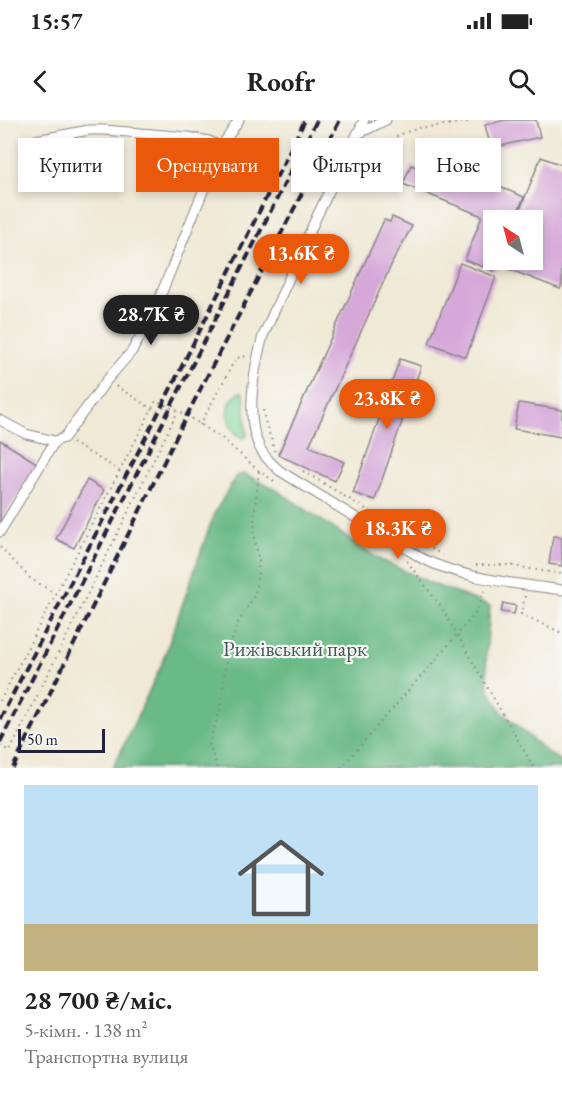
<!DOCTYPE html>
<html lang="uk">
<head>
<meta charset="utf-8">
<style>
	body { margin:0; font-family:"EB Garamond",serif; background:#f2f2f2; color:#222; height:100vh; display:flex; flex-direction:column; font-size:22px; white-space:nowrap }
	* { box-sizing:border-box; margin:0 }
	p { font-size:20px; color:#767676 }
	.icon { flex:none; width:33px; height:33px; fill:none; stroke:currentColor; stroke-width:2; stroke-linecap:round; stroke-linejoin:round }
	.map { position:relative; height:648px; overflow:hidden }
	.side { display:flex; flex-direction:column; background:#fff; flex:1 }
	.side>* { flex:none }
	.hud { position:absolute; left:18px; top:18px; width:526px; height:54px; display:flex; gap:12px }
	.needle { width:39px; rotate:324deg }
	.controls { position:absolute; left:483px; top:90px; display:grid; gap:12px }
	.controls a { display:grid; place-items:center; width:60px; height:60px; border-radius:0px; background:#fff; box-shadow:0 3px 9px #0003; font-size:30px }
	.scale { position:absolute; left:18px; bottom:15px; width:87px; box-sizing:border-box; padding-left:6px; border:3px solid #22223b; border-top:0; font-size:16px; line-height:21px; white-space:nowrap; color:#22223b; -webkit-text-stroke:4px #f6f6f2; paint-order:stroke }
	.price { position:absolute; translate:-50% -51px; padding:0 14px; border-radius:21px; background:#ea580c; color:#fff; font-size:20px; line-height:39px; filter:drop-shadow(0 2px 3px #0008) }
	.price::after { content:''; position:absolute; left:50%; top:36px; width:18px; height:14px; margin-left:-9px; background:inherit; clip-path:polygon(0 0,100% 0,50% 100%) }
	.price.active { background:#222; color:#fff }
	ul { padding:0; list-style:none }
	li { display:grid; align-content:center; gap:12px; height:318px; padding:0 24px }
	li+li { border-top:2px solid #e0e0e0 }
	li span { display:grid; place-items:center; height:186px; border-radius:0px; color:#555 }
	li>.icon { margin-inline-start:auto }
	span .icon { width:108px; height:108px; fill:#fffc; stroke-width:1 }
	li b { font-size:26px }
	.chip { padding:0 21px; border-radius:0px; background:#fff; box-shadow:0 3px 9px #0003; font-size:21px; line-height:54px }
	.chip.active { background:#ea580c; color:#fff }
	.status { display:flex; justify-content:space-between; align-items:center; height:42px; padding:0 30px; background:#fff; direction:ltr }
	.status svg { height:16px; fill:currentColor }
	header { display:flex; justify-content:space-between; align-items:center; height:78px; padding:0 24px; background:#fff; font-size:27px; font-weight:700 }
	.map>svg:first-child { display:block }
</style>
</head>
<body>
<div class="status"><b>15:57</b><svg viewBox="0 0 49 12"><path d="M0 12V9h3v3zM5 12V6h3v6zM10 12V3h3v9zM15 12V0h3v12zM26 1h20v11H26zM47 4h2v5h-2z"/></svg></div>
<header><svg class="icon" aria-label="back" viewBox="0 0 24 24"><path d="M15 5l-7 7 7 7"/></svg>Roofr<svg class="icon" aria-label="search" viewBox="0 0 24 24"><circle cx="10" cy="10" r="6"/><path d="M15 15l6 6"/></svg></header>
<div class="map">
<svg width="562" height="648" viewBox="0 0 562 648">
	<rect width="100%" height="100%" fill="#f6f6f2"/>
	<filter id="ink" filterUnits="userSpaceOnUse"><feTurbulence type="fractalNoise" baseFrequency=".0167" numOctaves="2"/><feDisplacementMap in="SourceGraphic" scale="12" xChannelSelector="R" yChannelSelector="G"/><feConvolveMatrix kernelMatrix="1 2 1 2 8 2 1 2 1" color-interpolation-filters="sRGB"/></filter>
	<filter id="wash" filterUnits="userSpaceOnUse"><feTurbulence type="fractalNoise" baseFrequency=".008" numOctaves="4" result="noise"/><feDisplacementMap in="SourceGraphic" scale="24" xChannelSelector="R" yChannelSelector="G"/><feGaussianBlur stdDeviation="1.35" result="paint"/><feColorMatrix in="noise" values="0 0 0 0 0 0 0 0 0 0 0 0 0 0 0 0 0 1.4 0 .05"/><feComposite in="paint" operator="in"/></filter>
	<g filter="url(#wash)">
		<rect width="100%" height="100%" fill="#f0e9d5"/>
		<path fill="#83da9f" stroke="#527e6d" stroke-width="1.5" d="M241,272L244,275L247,316L243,318C225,310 222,281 241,272Z"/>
		<path fill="#6aba86" stroke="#466e60" stroke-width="1.5" d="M244,354L275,369L379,439L435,465L490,486L486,537L488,568L502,592L549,634L562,641V648H113L161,546L214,394L236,356Z"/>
		<g id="blocks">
			<path fill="#d6a7d9" d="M505,0H536L540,17L491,28L485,5Z
				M541,37L562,45V165L560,169L498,145L500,140H532V100H516Z
				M411,45L456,63L461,51L524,77L514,100H494V140H499L494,151L465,140L482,96L403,64Z
				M392,97L412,106L393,141L309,326L344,342L335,361L278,335L384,100L390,102Z
				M460,143L496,157L466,237L429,223Z
				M400,239L421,246L375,380L353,373Z
				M519,283L562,290V317L514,309Z
				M0,320L38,344L0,403Z
				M87,360L104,370L74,428L56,419Z
				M553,416L562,417V446L549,444Z
				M503,483L516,486L514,494L501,492Z"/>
		</g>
	</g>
	<g filter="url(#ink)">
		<use href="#blocks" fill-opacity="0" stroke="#898688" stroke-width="1.5"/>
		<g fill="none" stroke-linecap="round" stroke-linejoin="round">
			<defs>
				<path id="street" d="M364,0L317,96L263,216C254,248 244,300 261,330C266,339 273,345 280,351L423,439C467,460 515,463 562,470
					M358,14L386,0
					M36,20L89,10H104L188,17L209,21L221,27
					M0,300L26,314L55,321
					M0,412L55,321L64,318L107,260L132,231L153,194L221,27L239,0"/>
			</defs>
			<use href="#street" stroke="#898688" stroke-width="11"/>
			<path stroke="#898688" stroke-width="2" stroke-dasharray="1.5 4.5" stroke-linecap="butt" d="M355,41L401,14L419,8L468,2L472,0
				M116,266L152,289
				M263,290L265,301L275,331
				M200,305L236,238L247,236
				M72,323L119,350
				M303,351L442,435
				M0,427L30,458L56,474
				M407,441L441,487L534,648
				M476,445H507L562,454
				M525,476L521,494L562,513
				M0,581L156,281L185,294L223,319L259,351L274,361
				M0,626L10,631L178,291
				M217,648L209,624L220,590L227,534L238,503L255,474L259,442L255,420L254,398L259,351
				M341,648L475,494L485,468"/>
			<use href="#street" stroke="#fff" stroke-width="9"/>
			<path stroke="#22223b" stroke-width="4" stroke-dasharray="9 4.5" stroke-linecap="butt" d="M0,599L163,284L305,0
				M0,622L317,0
				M13,648L187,295L340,0"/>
		</g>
	</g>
	<g text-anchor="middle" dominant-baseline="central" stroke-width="4.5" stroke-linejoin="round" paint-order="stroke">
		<g font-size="21" fill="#3f5959" stroke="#f6f6f2">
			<text x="295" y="528">Рижівський парк</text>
		</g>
	</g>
</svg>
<div class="controls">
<a><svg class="needle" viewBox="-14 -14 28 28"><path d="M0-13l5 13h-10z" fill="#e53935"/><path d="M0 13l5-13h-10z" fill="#767676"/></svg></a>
</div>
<div class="scale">50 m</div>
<b class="price" style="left:301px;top:165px">13.6K ₴</b>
<b class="price active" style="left:151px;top:226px">28.7K ₴</b>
<b class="price" style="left:387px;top:310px">23.8K ₴</b>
<b class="price" style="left:398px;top:440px">18.3K ₴</b>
<div class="hud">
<a class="chip">Купити</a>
<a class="chip active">Орендувати</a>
<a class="chip">Фільтри</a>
<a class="chip">Нове</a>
</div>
</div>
<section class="side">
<ul>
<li><span style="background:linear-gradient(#bfe0f5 75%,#c2b280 0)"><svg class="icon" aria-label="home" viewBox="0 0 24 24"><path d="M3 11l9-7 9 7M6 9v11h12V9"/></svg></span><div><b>28 700 ₴/міс.</b><p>5-кімн. · 138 m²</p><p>Транспортна вулиця</p></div></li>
</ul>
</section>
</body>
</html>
